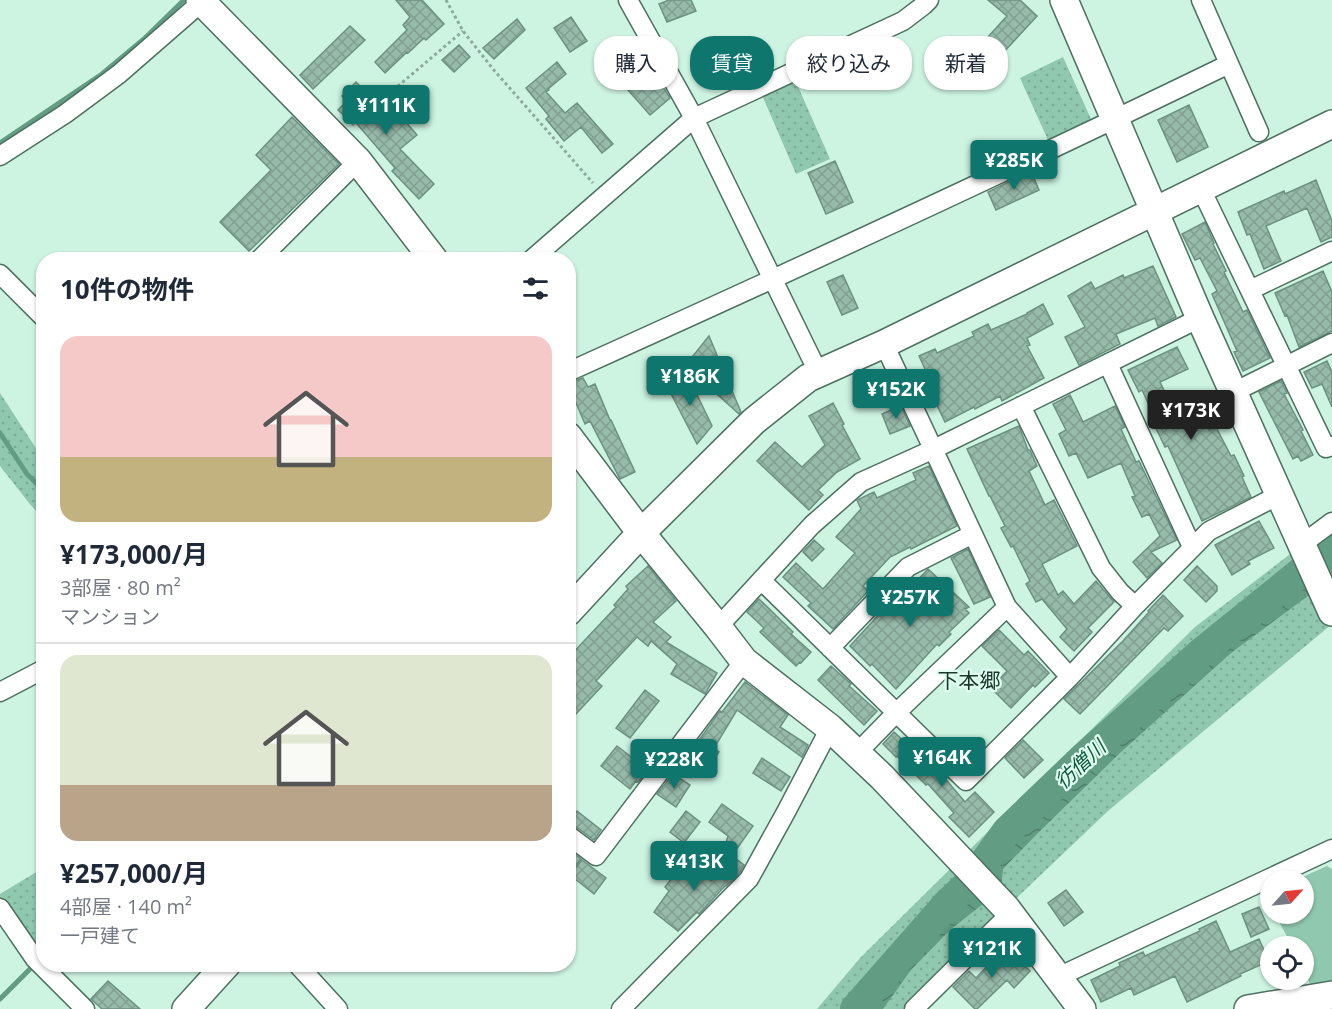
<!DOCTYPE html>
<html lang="ja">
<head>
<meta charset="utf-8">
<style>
	body { margin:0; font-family:"Open Sans","Noto Sans JP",sans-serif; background:#f2f2f3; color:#1f2937; height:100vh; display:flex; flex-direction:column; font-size:22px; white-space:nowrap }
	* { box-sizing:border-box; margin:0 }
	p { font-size:20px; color:#747a83 }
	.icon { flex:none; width:33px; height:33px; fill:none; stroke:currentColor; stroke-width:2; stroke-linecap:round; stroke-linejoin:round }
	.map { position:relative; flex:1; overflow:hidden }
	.details { position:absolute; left:36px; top:252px; width:540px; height:720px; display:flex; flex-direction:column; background:#fff; border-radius:24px; box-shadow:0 2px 4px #0004 }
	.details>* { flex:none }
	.guide { position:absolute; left:594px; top:36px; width:570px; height:54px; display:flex; gap:12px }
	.needle { width:39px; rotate:63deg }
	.fabs { position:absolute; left:1260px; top:870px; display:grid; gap:12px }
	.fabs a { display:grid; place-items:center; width:54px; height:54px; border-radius:50%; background:#fff; box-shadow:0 2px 4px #0004; font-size:30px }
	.price { position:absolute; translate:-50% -51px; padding:0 14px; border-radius:6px; background:#0f766e; color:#fff; font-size:20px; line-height:39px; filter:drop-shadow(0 2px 3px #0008) }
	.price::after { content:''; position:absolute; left:50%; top:36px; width:18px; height:14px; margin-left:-9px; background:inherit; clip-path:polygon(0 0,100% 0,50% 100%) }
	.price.on { background:#222; color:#fff }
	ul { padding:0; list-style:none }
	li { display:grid; align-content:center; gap:12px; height:318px; padding:0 24px }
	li+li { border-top:2px solid #e0e1e3 }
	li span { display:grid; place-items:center; height:186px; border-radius:18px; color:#555 }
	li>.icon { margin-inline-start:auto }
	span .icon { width:108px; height:108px; fill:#fffc; stroke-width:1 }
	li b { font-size:26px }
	h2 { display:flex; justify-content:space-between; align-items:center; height:72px; padding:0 24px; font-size:26px }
	.pill { padding:0 21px; border-radius:24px; background:#fff; box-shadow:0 2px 4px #0004; font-size:21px; line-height:54px }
	.pill.on { background:#0f766e; color:#fff }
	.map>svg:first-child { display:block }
</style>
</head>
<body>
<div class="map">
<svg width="1332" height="1009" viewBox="0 0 1332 1009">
	<defs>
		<pattern id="grass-dots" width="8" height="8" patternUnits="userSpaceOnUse" patternTransform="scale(1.5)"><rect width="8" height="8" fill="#8fc8ae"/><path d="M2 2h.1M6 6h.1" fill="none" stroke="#7aac95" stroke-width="1.8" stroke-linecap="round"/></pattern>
		<pattern id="water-waves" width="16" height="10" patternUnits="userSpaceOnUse" patternTransform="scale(1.5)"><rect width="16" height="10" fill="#619c83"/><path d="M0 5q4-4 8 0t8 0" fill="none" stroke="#4f7f6b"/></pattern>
		<pattern id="building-cross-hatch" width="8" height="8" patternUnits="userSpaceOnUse" patternTransform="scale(1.5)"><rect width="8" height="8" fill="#97bbaa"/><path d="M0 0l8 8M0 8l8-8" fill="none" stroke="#81a092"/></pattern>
	</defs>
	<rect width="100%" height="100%" fill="#cdf3e1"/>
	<path fill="url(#grass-dots)" d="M1063,57L1095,128L1052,149L1020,78Z
		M792,73L830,159L796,174L759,88Z
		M0,393L43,459V519L29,503L0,466Z
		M1332,522V624L1108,811L1006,908L918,1009H817L861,957L1195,627Z
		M43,868L44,964L54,965L52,976L0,906V894Z"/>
	<path fill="#8fc8ae" d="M1327,866L1332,869V984L1311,986L1304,970V946H1292L1275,914H1304V880H1296Z"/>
	<path fill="url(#water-waves)" d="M1332,548V578L1231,653L1121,752L1038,833L1003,869L1001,890L951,929L911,970L883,1009H855L921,934L975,876L1001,840L1097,746L1237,624Z"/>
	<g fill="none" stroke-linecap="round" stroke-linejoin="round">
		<path stroke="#619c83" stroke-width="5" d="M0,143L102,74L144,39L184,0
			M0,433L27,474L44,491
			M0,999L39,960L44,933"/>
		<path stroke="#619c83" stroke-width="30" d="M855,1009L948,903L970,882L1007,831L1083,758L1202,652L1332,547"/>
	</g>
	<path fill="url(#building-cross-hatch)" stroke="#6d9180" stroke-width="1.5" d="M396,0H422L444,24L426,40L424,38L408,53L407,52L385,73L375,62L407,30L403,25L410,17Z
		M669,0H691L696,11L667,22L659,4Z
		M988,0H1020L1037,16L1003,53L987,38L1007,16Z
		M571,17L587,41L570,52L554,28Z
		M517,19L525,30L494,59L483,48Z
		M350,26L365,40L313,89L300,75Z
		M623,39L649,72L665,90L670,98L650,115L628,90L634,85L607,51Z
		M459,45L470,57L454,72L442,60Z
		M557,62L566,74L548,89L549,90L546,92L565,113L577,103L613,144L602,153L581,127L564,141L546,119L549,116L526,88Z
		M356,82L385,111L392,106L417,135L400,149L434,184L419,199L392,171L395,168L351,117L349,120L338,110L347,101L342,96Z
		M1189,105L1208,147L1177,162L1158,120Z
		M292,117L339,164L249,251L220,222L271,170L256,155Z
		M835,161L853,202L826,214L808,173Z
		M1031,171L1039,190L996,210L988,192Z
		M1316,180L1332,221V237L1321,242L1307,208L1266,226L1281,261L1264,269L1250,234L1247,235L1238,212L1284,191L1285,194Z
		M1205,222L1214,243L1213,244L1226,271L1224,272L1243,312L1247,310L1270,358L1243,371L1234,352L1237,351L1212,294L1217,291L1200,258L1195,260L1182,234Z
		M1153,266L1176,317L1158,326L1155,318L1116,334L1120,344L1079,365L1065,337L1085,327L1068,296L1091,282L1095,289L1123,275L1124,278Z
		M1323,271L1332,292V331L1299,347L1287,315L1285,316L1275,293Z
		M843,275L858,308L842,315L827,282Z
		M1043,304L1053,324L1027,338L1030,345L1027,346L1044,378L1002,401L1000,396L975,409L974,407L945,422L932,395L936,393L919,356L935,349L937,353L974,336L972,332L988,324L991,330L1027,314V313Z
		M709,336L741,412L739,414L689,369L693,365L689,361Z
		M1177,347L1188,369L1160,382L1175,413H1176L1180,420L1199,410L1209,430L1216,427L1231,456L1234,455L1244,476L1242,477L1251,497L1202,521L1168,446L1165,447L1154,424L1157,422L1142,390L1139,392L1128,370Z
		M1327,361L1332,372V407L1322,384L1312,388L1304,372Z
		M686,372L712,426L697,444L668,388Z
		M583,378L588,387L595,384L610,420H611L635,472L620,479L590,421L585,424L568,384Z
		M1281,381L1287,393L1284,394L1303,430L1301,431L1313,455L1301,461L1298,456L1293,459L1259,392Z
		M1070,395L1083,422L1115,406L1125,427L1121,429L1136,462L1139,461L1177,540L1151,552L1162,563L1147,578L1133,562L1160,536L1149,514L1142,517L1132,497L1135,496L1121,463L1088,478L1076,453L1069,456L1059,434L1066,430L1053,404Z
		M833,403L844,424L842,425L860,459L837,472L818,490L823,495L809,510L757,461L775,442L802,467L825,445L809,416Z
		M901,406L910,426L890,434L882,414Z
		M1019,426L1028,450H1030L1037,466L1029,471L1045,505L1054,500L1077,546L1042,564L1058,595L1063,591L1074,604L1096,581L1114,602L1088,628L1092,632L1074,651L1060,637L1067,629L1042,599L1036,602L1026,584L1030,581L1013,546L1011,547L1001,528L1005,526L990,496H989L967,449Z
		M929,466L957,526L911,549L910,547L890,557L863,586L868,591L833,629L808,606L811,603L783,577L796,563L823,589L855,553L836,537L861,509L857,500L874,492L877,498L916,480L913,473Z
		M1259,521L1274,548L1248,561L1250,564L1232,575L1215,545Z
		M814,540L824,549L812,561L803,552Z
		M968,549L990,597L974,604L951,558Z
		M648,566L676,601L653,622L671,637L666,642L717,673L705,694L671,674L677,664L651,641L648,646L637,637L596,681L602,686L576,714L568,707V658L616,607L614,605L628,589L626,586Z
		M1197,566L1217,586V591L1206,602L1184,580Z
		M928,569L969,607L965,609L969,613L949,632L951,634L939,646L937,644L896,689L872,664L870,666L850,646L906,585L909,589Z
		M1163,595L1183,616L1168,631L1164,628L1080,714L1064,699L1123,641L1149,612L1148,611Z
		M759,599L793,632L791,634L811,652L801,663L800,662L796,666L760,632L764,628L747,612Z
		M999,630L1024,655L1028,651L1049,673L1035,687L1033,685L1011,708L991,688L1007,671L982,646Z
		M831,666L851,684L849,686L877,711L864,725L818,680Z
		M745,682L788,715L780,727L808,745L802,757L737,710L714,748L719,752L705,773L694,765L698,760L689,754L720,711L722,712Z
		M645,690L659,701L630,738L616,728Z
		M894,732L922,758L924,756L936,768L965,802L975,792L994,812L969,837L949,817L954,813L928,784L926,785L897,756L896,757L883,744Z
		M1023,740L1043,760L1024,778L1005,758Z
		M617,746L648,770L638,782L636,781L630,789L601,766Z
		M762,758L790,777L781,791L753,773Z
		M673,774L690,785L676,807L657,794Z
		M722,804L753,826L736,850L726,843L728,836L709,822Z
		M577,811L601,830L594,840L575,826L568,824V822Z
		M686,811L700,822L684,843L670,832Z
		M568,849L581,859L576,865L568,859Z
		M731,855L744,865L740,872L726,886H725L699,914L697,912L678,931L654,912L669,891L665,887L686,860L711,881Z
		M582,860L606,878L594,894L570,875Z
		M1066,890L1083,912L1064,926L1048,903Z
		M1259,907L1269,929L1251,937L1242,914Z
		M1216,921L1230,952L1259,939L1269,961L1240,974L1241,976L1187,1002L1175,976L1134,995L1131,988L1101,1002L1091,980L1120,966L1119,963L1143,952L1145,956L1200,931L1199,929Z
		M1005,947L1030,971L1014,988L1007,980L977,1009H975L953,987L969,971L976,978Z
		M108,981L140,1009H102L91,999Z"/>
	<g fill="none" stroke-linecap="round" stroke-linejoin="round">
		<defs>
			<path id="street" d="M628,0L694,118L819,374
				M1201,0L1259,132
				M0,156L65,114L119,74L204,0
				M1201,189L1326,448L1332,446
				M259,260L358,161
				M531,260L694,118L903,21L924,5L929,0
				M0,274L44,318
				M1250,290L1332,251
				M884,344L1007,607L1070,677
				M1108,364L1192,547
				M568,372C790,272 1011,170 1229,64
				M1234,392L1332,343
				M1021,406L1101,568L1120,592L1135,606
				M1301,545L1332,522
				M761,580L966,781L1070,677L1135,606L1209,531L1279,495
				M718,627L812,525L861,482L934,449L1200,318
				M830,648L908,567L973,534
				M0,692L44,669
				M857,753L896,713L1007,607
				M568,835L596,856L744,661
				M0,908L35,959L85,1009
				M297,964L338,1009
				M1058,977L1332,849
				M621,1009L749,879L786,812L830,728
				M914,1009L1010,914"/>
			<path id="secondary" d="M200,0L358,161L434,260
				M1064,0L1200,318L1332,612
				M568,436L641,533L718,627L744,661L830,728L882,777L1006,908L1082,1009
				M568,612L641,533L754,421L808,378L884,344L1332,124
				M186,1009L227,964
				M1248,1009L1332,995"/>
		</defs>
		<use href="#street" stroke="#4e7061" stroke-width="21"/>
		<use href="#secondary" stroke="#4e7061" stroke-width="30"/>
		<path stroke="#8dab9d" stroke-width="3" stroke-dasharray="3 3" stroke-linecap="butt" d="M446,0L463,31L493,69L593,183
			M352,125L463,31"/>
		<use href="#street" stroke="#fff" stroke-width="18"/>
		<use href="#secondary" stroke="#fff" stroke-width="27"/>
	</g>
	<g text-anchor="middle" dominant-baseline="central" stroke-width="4.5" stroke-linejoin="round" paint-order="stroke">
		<g font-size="20" font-style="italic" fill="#0b5940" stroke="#e0fef0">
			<text transform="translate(1080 764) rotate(-43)">彷僧川</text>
		</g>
		<g font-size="21" fill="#17382b" stroke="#e0fef0">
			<text x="969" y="680">下本郷</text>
		</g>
	</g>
</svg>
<div class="fabs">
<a><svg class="needle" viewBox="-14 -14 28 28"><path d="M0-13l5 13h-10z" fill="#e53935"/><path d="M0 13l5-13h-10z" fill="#747a83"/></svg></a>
<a><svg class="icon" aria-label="locate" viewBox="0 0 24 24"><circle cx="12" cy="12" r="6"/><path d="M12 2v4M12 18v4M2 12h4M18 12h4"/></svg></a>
</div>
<b class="price" style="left:386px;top:136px">¥111K</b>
<b class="price" style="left:1014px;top:191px">¥285K</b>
<b class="price" style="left:690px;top:407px">¥186K</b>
<b class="price" style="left:896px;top:420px">¥152K</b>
<b class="price on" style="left:1191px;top:441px">¥173K</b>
<b class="price" style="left:910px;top:628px">¥257K</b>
<b class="price" style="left:942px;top:788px">¥164K</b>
<b class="price" style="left:674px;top:790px">¥228K</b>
<b class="price" style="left:694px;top:892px">¥413K</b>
<b class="price" style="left:992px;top:979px">¥121K</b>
<div class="guide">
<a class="pill">購入</a>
<a class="pill on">賃貸</a>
<a class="pill">絞り込み</a>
<a class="pill">新着</a>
</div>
<section class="details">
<h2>10件の物件<svg class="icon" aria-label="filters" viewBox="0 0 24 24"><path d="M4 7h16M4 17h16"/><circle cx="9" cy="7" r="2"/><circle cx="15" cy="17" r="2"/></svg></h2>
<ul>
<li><span style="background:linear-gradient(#f6c9c9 65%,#c2b280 0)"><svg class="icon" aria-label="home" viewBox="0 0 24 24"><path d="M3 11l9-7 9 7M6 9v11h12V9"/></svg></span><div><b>¥173,000/月</b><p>3部屋 · 80 m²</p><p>マンション</p></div></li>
<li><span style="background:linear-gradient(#dfe7d0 70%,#b9a48a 0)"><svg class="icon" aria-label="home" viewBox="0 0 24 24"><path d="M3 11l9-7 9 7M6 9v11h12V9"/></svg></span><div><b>¥257,000/月</b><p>4部屋 · 140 m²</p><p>一戸建て</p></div></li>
</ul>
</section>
</div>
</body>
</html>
